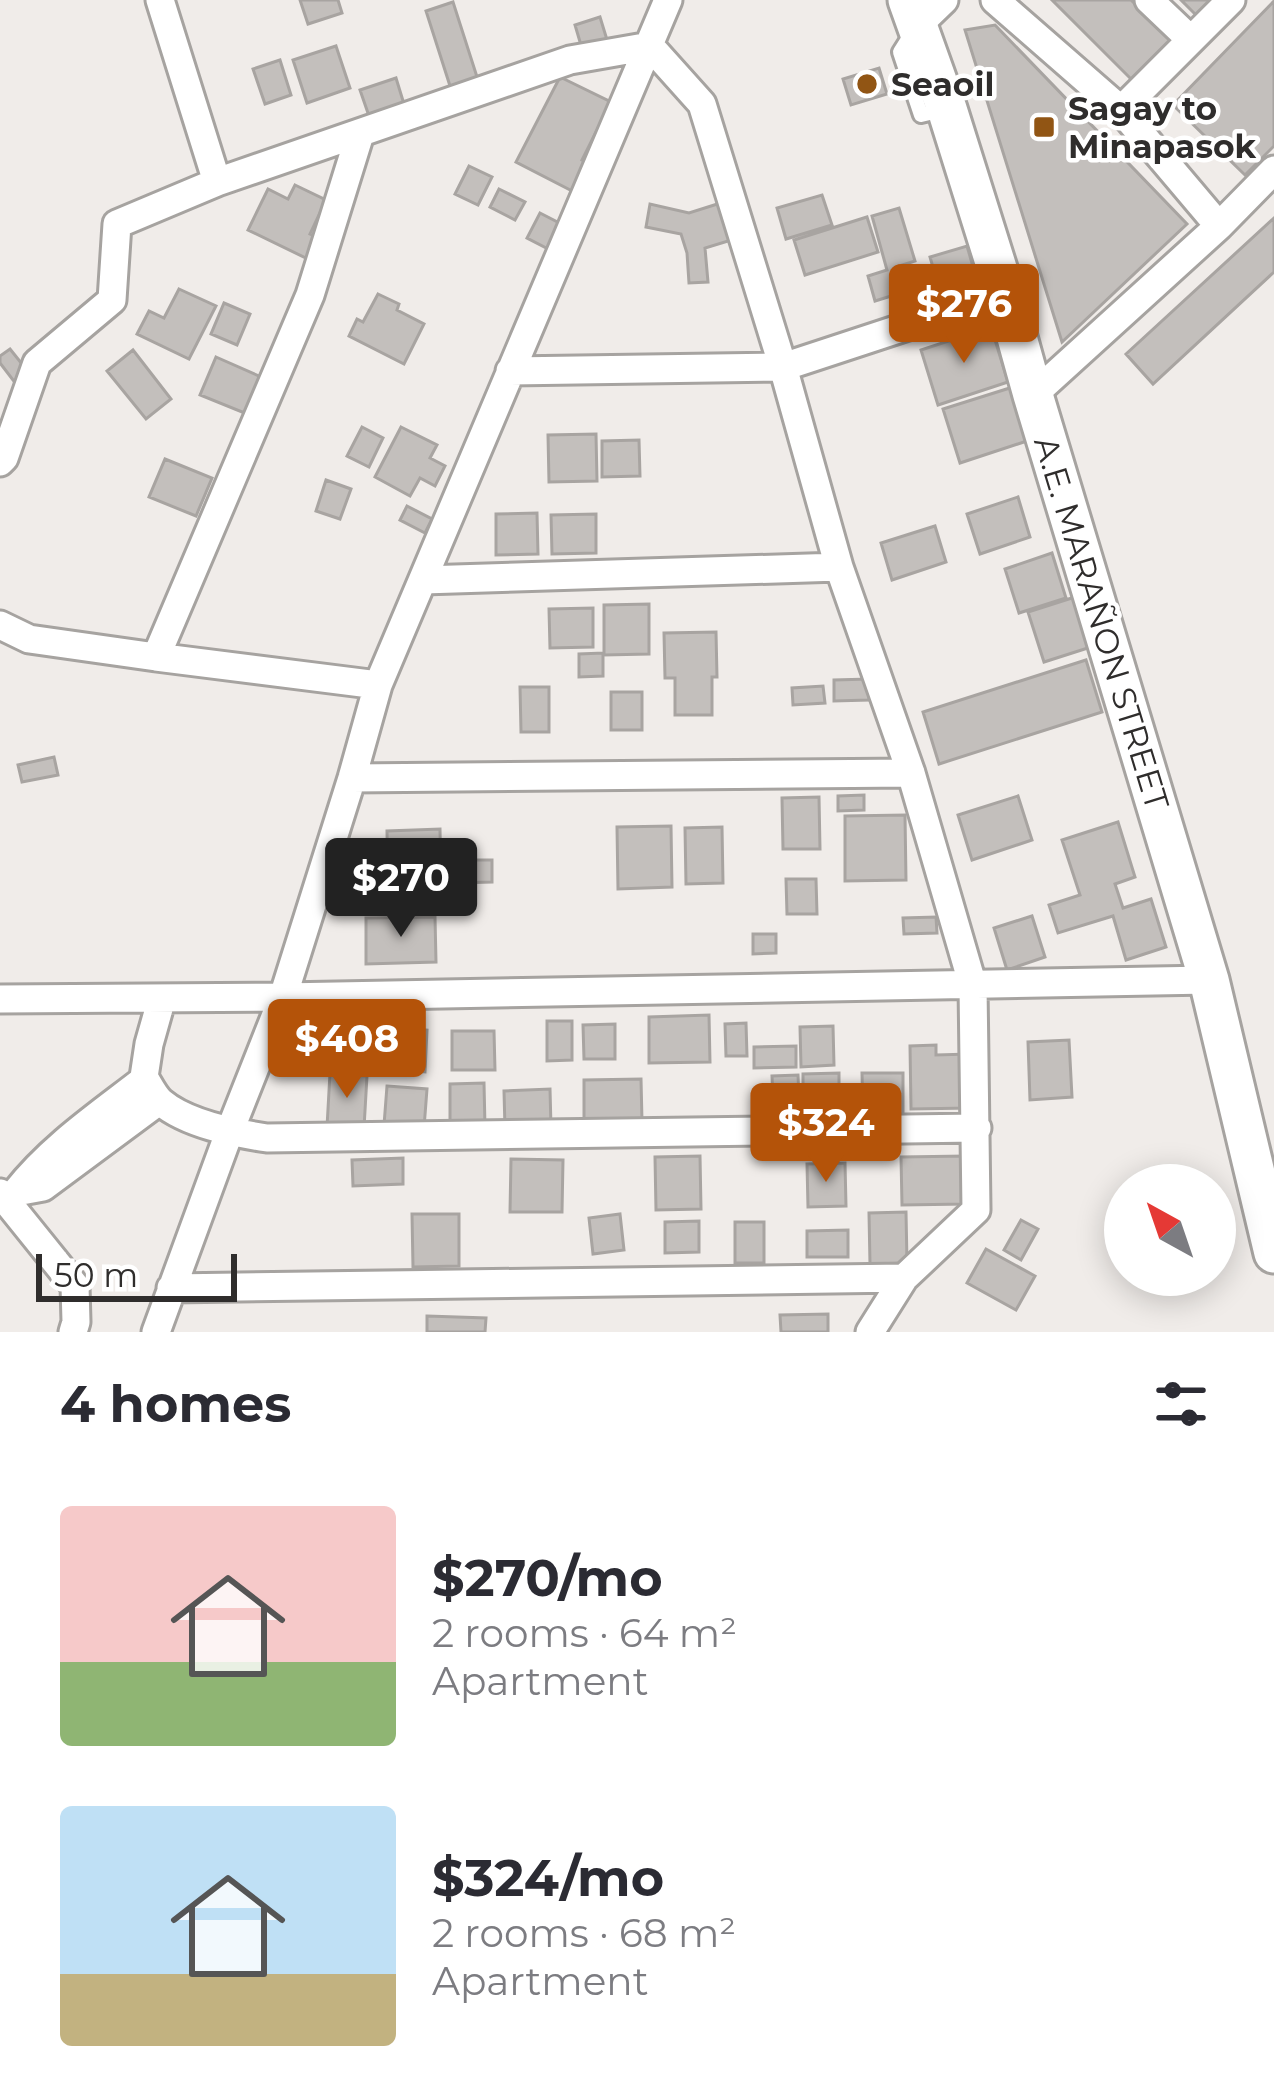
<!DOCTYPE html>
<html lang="en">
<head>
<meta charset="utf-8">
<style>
	body { margin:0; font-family:Montserrat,sans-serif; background:#f7f7f7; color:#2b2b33; height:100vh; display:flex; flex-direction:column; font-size:45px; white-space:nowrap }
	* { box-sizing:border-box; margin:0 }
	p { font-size:39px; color:#7c7c81 }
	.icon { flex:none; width:66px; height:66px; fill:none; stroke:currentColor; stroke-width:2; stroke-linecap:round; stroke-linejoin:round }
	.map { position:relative; height:1332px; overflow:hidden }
	.panel { display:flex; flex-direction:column; background:#fff; flex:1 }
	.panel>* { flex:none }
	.needle { width:78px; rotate:320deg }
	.fabs { position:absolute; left:1104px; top:1164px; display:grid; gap:24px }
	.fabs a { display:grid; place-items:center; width:132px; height:132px; border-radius:50%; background:#fff; box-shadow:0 6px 30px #0003; font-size:60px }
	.scale { position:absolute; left:36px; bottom:30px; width:201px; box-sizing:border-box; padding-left:12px; border:6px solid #2f2d2c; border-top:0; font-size:33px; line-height:42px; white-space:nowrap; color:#2f2d2c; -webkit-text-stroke:9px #fff; paint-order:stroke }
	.price { position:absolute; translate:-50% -102px; padding:0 27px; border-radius:12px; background:#b45309; color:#fff; font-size:39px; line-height:78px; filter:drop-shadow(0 3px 6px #0008) }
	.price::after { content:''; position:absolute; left:50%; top:72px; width:36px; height:27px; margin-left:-18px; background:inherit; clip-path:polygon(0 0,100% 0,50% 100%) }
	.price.selected { background:#222; color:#fff }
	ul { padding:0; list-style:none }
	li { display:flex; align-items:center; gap:36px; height:300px; padding:0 60px }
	li span { display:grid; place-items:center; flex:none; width:336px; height:240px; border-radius:12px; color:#555 }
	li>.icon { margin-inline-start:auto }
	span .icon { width:144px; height:144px; fill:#fffc; stroke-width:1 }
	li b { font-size:51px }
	h2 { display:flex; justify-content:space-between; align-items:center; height:144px; padding:0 60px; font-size:51px }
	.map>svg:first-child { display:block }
</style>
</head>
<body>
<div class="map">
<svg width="1274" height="1332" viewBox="0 0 1274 1332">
	<rect width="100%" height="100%" fill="#f0ece9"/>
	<path fill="#c3bfbc" stroke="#a8a4a1" stroke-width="3" d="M300,0H338L342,13L308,24Z
		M1052,0H1131L1174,42L1134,82Z
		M1181,0H1217L1199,18Z
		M1274,1V146L1245,175L1173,105Z
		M453,2L478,80L451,89L426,11Z
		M600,17L608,43L583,52L575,25Z
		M995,25L1187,224L1062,342L965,30Z
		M336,46L350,88L307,103L293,60Z
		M280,60L291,95L265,104L253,69Z
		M879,68L887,94L851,105L843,79Z
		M560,77L611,102L582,160L593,165L578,194L516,162Z
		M396,78L404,104L369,116L360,90Z
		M469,166L492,177L478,205L455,194Z
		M295,185L326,200L310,234L325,241L314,262L248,230L268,189L288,199Z
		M499,189L525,202L515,220L490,207Z
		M822,195L832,225L786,239L777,208Z
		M727,201L738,238L705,248L708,282L689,283L687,253L681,234L646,227L650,204L689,213Z
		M899,208L915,261L896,267L904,292L875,301L868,276L887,270L872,216Z
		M540,213L567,227L554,252L527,238Z
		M867,217L878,252L805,275L794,240Z
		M1274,218V272L1153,384L1126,354Z
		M967,246L980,291L943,302L930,257Z
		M179,289L216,306L189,359L137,334L149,311L164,318Z
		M378,294L399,304L397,310L424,324L404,364L349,336L357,319L363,322Z
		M224,303L250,314L237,345L211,334Z
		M991,327L1008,382L938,405L921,350Z
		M10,349L30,374L16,384L0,363V356Z
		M133,350L171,399L146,419L107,371Z
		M216,357L268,380L252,416L200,395Z
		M1013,387L1030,440L960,463L943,409Z
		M362,427L383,438L369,467L347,456Z
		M401,427L437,445L430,458L445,466L435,486L420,478L410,496L375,477Z
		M596,434L597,481L549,482L548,435Z
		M639,440L640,476L602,477V441Z
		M165,459L212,478L196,516L149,497Z
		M326,480L351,489L340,519L316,511Z
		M1018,497L1030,537L980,554L967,514Z
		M407,506L432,519L425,533L400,520Z
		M537,513L538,554L496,555V514Z
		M596,514V553L552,554L551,515Z
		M935,526L946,562L892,580L881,543Z
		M1052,553L1066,598L1019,613L1005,569Z
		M1075,597L1091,647L1044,662L1028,612Z
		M649,604V654L604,655V605Z
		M593,608V647L550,648L549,609Z
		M716,632L717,677H712V715H675V678H665L664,633Z
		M603,653V676L579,677V654Z
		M1086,660L1102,712L939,764L923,712Z
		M869,679V700L834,701V680Z
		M823,686L825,703L793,705L792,688Z
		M520,687H549V732H521Z
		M611,692H642V730H611Z
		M54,757L58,775L22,782L18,765Z
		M864,795V810L838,811V796Z
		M1018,796L1032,840L972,860L958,815Z
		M819,797L820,849H783L782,798Z
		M905,815L906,880L845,881V816Z
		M1118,822L1135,877L1115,884L1123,908L1151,899L1166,947L1126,960L1113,916L1058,933L1049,905L1080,895L1062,840Z
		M671,826L672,887L618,889L617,827Z
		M722,827L723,883L686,884L685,828Z
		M440,829L441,892L388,893L387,831Z
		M454,860H492V882L454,883Z
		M786,879H816L817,914H787Z
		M1032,916L1045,957L1007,970L994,928Z
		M435,917L436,962L366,964V918Z
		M936,917L937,933L904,934L903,918Z
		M753,934H776V953L753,954Z
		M709,1015L710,1062L649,1063V1017Z
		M547,1021H572V1060L547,1061Z
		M746,1023L747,1056H726L725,1024Z
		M615,1024V1059H584L583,1025Z
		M833,1026L834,1065L801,1067L800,1027Z
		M392,1027L427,1030L425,1072L389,1069Z
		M452,1031H494L495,1070H452Z
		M1069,1040L1072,1097L1030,1100L1028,1042Z
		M936,1045V1055L969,1054L970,1108L911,1109L910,1046Z
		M796,1046V1067L754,1068V1047Z
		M330,1073L367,1076L364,1128L327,1127Z
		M839,1073V1098L803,1099V1074Z
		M862,1073H903V1114L863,1115Z
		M798,1075L799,1098L773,1099L772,1076Z
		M641,1079L642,1121L584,1122V1080Z
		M484,1083L485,1127L450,1128V1084Z
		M387,1086L427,1089L424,1128L384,1125Z
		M550,1089L551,1127L505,1129L504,1091Z
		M700,1156L701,1209L656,1210L655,1157Z
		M965,1156V1204L902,1205L901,1157Z
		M403,1158V1184L353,1186L352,1160Z
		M511,1159L563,1160L562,1212H510Z
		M845,1163L846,1206L808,1207L807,1164Z
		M906,1212L907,1263L870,1264L869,1213Z
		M412,1214H459V1266L413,1267Z
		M620,1214L624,1250L593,1254L589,1218Z
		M1021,1220L1038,1229L1021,1260L1004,1250Z
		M699,1221V1252L665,1253V1222Z
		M735,1222H764V1263H735Z
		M848,1230V1257H807V1231Z
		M986,1249L1035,1276L1016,1310L967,1283Z
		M828,1314V1332H781L780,1315Z
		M427,1316L486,1318L485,1332H427Z"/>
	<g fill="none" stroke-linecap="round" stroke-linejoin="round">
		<defs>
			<path id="lane" d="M912,33L900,52L921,115L942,110"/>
			<path id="street" d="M160,0L217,182L570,60L650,46L702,104L783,367L839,567L911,773L973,986L976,1210L904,1278L171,1288
				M668,0L378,685L352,778L283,997L1209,980
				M995,0L1121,110L1219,226
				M1149,0L1191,40
				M916,27L944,0
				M1121,110L1231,0
				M360,134L310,295L156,657L378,685
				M510,371L783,367L1005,294
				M1033,395L1219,226L1274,170
				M0,462L4,458L37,363L112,300L117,224L217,182
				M423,580L839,567
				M0,625L29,639L156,657
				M352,778L911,773
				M162,998L149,1044L144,1077C149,1085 154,1096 161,1102C187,1124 234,1133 267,1138L977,1128
				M0,999L283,997L229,1133L156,1332
				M145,1079C100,1114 51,1147 16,1192L43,1187L159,1101
				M0,1193L75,1286L76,1322L73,1332
				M870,1332L904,1278"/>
			<path id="secondary" d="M908,0L947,109L1005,294L1033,395L1209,980L1274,1253"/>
		</defs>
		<use href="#lane" stroke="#a6a3a0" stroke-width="20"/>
		<use href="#street" stroke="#a6a3a0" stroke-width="33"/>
		<use href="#secondary" stroke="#a6a3a0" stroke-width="45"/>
		<use href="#lane" stroke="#fff" stroke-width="14"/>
		<use href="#street" stroke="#fff" stroke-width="27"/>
		<use href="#secondary" stroke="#fff" stroke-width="39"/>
	</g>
	<g fill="#915514" stroke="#fff" stroke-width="4.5">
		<circle cx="867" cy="84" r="12"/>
		<rect x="1032" y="115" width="24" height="24" rx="6"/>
	</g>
	<g text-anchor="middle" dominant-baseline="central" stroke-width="9" stroke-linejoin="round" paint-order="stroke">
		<g font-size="33" font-weight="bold" fill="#2f2d2c" stroke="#fff" text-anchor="start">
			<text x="891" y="84">Seaoil</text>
			<text x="1068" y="108">Sagay to<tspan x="1068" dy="38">Minapasok</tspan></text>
		</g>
		<g font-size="33" fill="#2f2d2c" stroke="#fff">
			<text transform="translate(1102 623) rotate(73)">A.E. MARAÑON STREET</text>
		</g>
	</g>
</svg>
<div class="fabs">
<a><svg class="needle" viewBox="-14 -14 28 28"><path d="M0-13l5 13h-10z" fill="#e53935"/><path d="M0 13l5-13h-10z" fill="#7c7c81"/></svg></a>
</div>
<div class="scale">50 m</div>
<b class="price" style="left:964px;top:366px">$276</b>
<b class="price selected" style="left:401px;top:940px">$270</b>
<b class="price" style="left:347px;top:1101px">$408</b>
<b class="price" style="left:826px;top:1185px">$324</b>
</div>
<section class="panel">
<h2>4 homes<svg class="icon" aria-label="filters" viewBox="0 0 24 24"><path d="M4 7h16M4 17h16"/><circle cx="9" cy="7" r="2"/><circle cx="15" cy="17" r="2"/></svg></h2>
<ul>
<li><span style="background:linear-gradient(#f6c9c9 65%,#8fb573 0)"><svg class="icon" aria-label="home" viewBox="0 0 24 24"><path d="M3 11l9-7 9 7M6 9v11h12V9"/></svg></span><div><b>$270/mo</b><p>2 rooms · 64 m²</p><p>Apartment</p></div></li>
<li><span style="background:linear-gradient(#bfe0f5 70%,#c2b280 0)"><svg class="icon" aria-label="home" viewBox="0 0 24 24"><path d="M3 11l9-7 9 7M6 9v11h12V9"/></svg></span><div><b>$324/mo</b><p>2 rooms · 68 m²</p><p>Apartment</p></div></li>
</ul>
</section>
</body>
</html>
